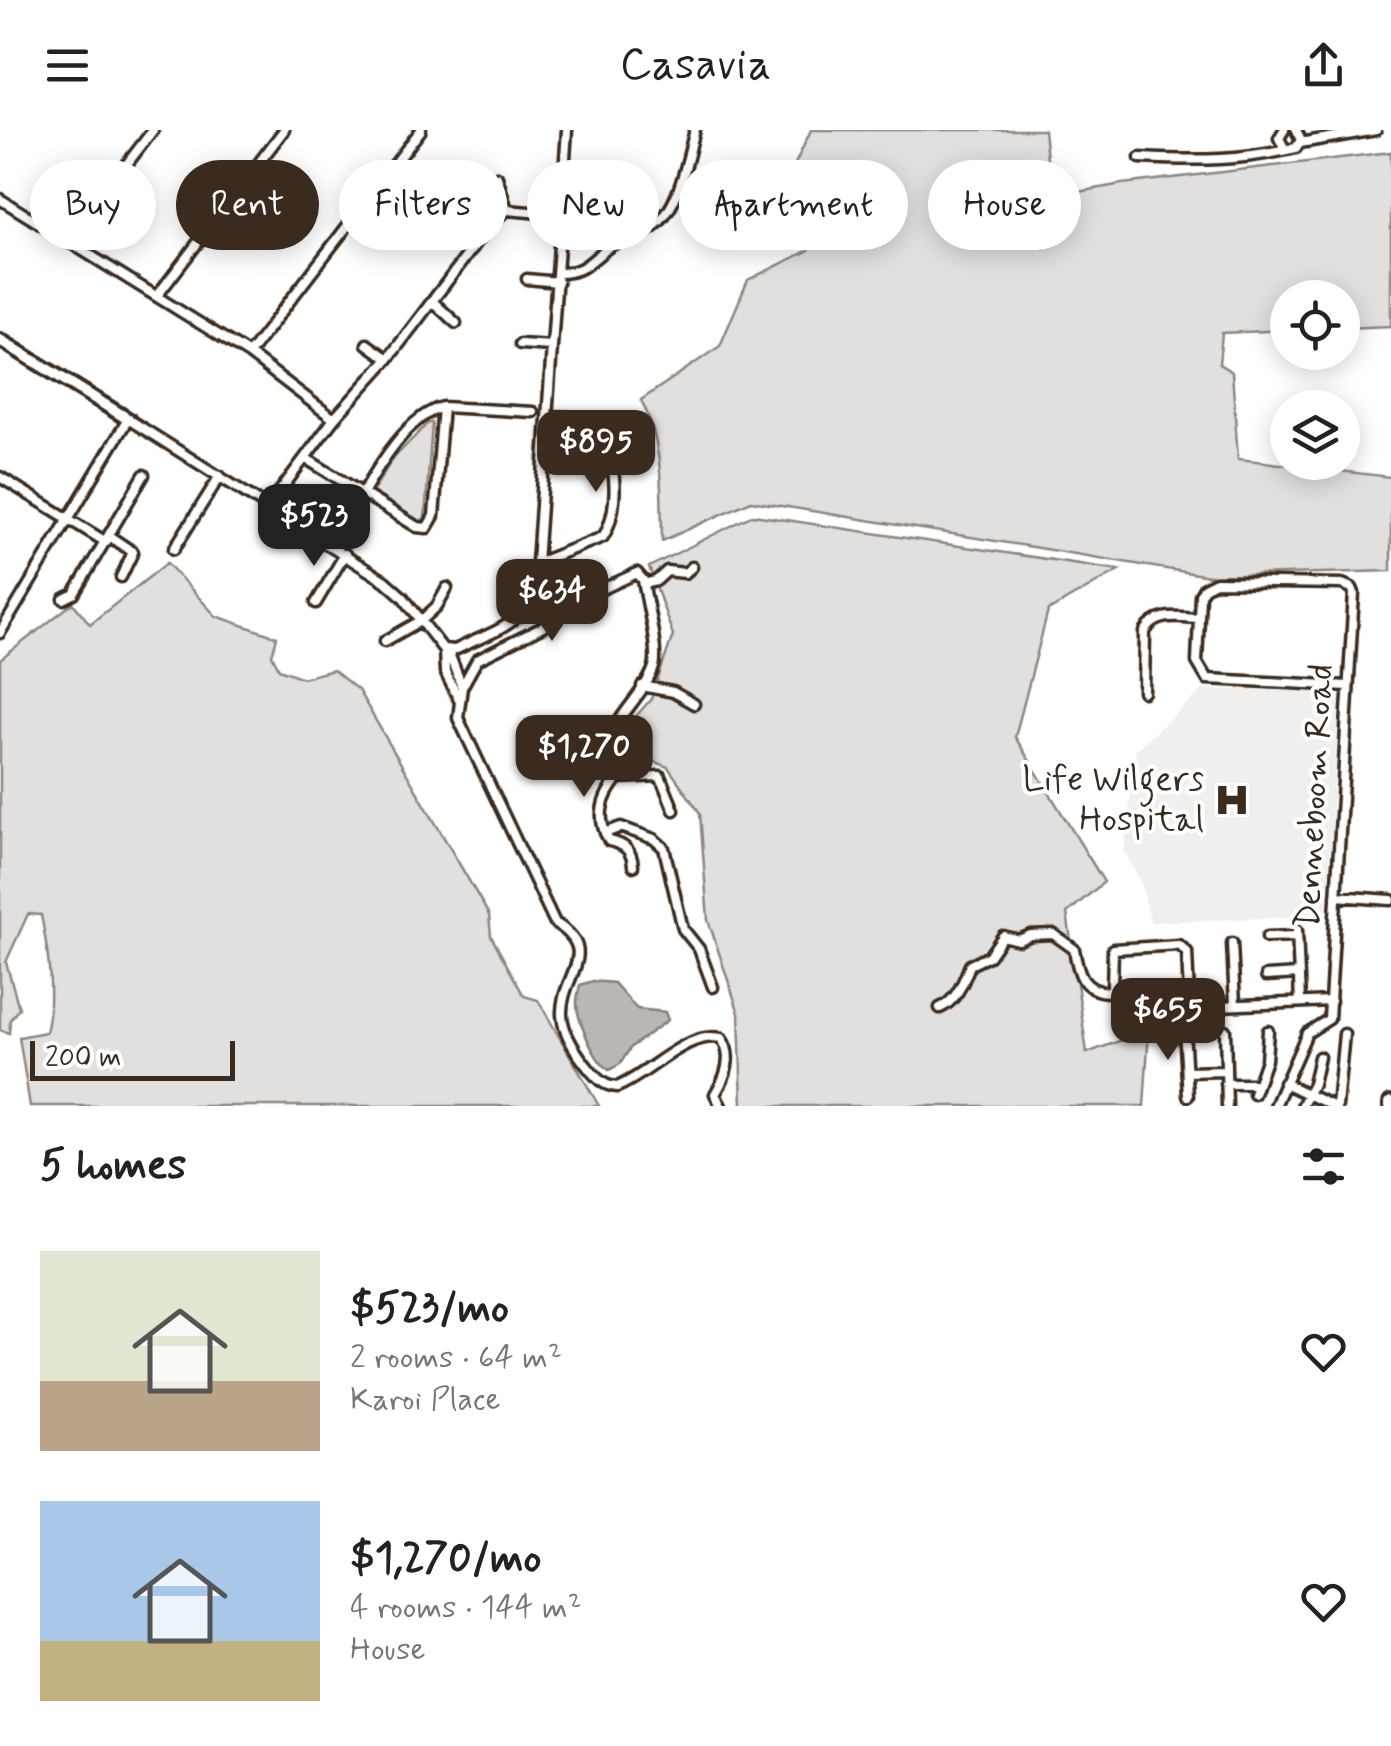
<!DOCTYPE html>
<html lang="en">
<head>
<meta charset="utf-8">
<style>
	body { margin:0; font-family:Mynerve,sans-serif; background:#f2f2f2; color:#222; height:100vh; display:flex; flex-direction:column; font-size:38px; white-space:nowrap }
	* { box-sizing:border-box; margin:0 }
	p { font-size:32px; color:#767676 }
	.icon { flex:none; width:55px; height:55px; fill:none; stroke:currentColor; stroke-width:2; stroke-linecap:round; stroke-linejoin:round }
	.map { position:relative; height:976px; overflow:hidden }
	.details { display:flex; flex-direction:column; background:#fff; flex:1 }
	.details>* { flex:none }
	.hud { position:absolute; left:30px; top:30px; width:1332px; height:90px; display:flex; gap:20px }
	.controls { position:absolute; left:1270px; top:150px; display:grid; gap:20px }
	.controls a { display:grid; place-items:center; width:90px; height:90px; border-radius:50%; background:#fff; box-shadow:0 5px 25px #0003; font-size:50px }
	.scale { position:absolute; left:30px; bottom:25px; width:205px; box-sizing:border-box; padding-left:10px; border:5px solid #3b2a1e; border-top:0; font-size:28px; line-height:35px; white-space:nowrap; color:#3b2a1e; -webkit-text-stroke:8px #fff; paint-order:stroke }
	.price { position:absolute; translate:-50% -85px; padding:0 22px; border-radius:20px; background:#3b2a1e; color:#fff; font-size:32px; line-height:65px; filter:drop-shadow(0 2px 5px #0008) }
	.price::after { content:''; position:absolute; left:50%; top:60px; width:30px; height:22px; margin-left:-15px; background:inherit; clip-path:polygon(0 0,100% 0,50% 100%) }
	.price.active { background:#222; color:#fff }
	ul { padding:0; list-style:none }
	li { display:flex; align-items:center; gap:30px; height:250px; padding:0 40px }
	li span { display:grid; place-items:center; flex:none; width:280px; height:200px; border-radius:0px; color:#555 }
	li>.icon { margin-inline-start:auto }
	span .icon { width:120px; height:120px; fill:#fffc; stroke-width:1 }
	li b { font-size:42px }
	h2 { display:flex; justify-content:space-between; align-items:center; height:120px; padding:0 40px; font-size:42px }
	.pill { padding:0 35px; border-radius:45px; background:#fff; box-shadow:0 5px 25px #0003; font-size:35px; line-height:90px }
	.pill.active { background:#3b2a1e; color:#fff }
	header { display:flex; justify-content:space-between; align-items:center; height:130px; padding:0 40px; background:#fff; font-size:45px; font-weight:600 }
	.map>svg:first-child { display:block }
</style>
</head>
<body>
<header><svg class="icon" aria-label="menu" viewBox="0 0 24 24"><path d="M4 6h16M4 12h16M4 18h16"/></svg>Casavia<svg class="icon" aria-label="share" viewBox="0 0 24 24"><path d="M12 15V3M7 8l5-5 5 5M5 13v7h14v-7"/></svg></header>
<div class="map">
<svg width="1391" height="976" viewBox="0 0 1391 976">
	<rect width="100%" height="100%" fill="#fff"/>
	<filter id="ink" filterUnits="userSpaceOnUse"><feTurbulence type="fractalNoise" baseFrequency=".01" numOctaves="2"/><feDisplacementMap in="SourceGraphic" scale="20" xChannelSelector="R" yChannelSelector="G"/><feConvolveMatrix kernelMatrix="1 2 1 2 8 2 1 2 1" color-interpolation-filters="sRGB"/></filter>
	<g filter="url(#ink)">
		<path fill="#f1efee" d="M1204,559L1336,562L1339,569L1326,786L1150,792L1142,755L1124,721L1136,619Z"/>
		<path fill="#e2e0de" stroke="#8e857e" stroke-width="2.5" d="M811,0H1044L1051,67L1122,54L1391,22V196L1343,198L1342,168H1288L1287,200L1222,203L1219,234L1232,242L1238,329L1391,347V441L1209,446L751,371L662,411C661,362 664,314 641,270L720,216L748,150L809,120L789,47Z
			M428,293H432L425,388L420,391L372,362L392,330Z
			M753,385L1119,440L1048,481L1015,607L1104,752L1067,783L1087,923L1149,900L1144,976H742L739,883L708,790L700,683L668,637L642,627L625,629L630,593L651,569L673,505L649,437Z
			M167,433L216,486L277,507L272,525L279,539L303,548L333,540L358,560L489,785L491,806L524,866L538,870L599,976H30L19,907L46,902C55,868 48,820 41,785L28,784L6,832L19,878L10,890L9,903L0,900V530L73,473L90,494Z"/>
		<path fill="#bcb6b3" stroke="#887e77" stroke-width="2.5" d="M593,851L614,853L637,879L665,882L668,890L631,917L620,934L609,940C595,932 576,888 577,872C577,866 579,860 580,855Z"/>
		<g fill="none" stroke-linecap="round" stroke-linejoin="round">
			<defs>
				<path id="minor" d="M1300,13L1376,0
					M1284,18L1279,8L1284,0
					M1140,28C1200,31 1240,31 1296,18L1301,10L1296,0
					M497,47L507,80
					M0,69L249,224L334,289
					M452,100L473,118
					M68,111L153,0
					M558,143C583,143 588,133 606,119C618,109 636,108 649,100C680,82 686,31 695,0
					M527,149L558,152
					M157,166L284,0
					M432,171L456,193
					M367,214L388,229
					M520,214L552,216
					M249,224L421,0
					M305,328L417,397L427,398L434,386L443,277
					M0,347L106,412
					M363,363C379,335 409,285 443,277L533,282
					M268,377L334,289L388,229L494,90L507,80L563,85
					M109,406L133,422L121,447
					M174,419L220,346
					M537,433L603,407C622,377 618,316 588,293C578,286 561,287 549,286
					M644,454L656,451L667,441L685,443L692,437
					M64,469L74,464L144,345
					M316,473L345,424
					M0,503L128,289L385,451L403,467L443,519L455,520C506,495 530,496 537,433L567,0
					M385,511L422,490L437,476L447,458
					M444,520L445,542L459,570
					M448,521L462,557
					M642,556L673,562L694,574
					M1144,562L1145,502C1156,482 1178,487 1198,488
					M618,648C585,607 642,574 654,537C659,519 646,471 643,450L637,443L557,480L543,497L477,530L462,557L458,588L555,793C603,822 560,846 562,885C563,903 575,921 586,935C595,946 602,956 617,957C650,944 686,901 721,908C734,925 726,947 715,964L721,976
					M618,648C601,668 596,688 609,711C624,714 632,720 633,736
					M618,648L660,646L674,680
					M605,703L621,697L654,709L664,718L683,799L699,819L713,857
					M1336,766L1391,770
					M1297,800L1300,872
					M1267,807L1297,806
					M1232,813L1235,875
					M1266,846L1299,844
					M940,878C957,871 964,850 970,835L989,826L1003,806L1019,810L1031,805L1053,804L1074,819C1078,843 1082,862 1110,862L1112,858L1113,819L1179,815L1187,822L1189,867L1196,877L1331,871
					M1184,899L1188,966
					M1225,900L1227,976
					M1187,942L1225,941
					M1284,953L1333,976
					M1226,954H1257
					M1254,964L1266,930L1268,901
					M1275,976L1307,903L1329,889L1354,463L1352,458L1342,454L1216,452L1204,458L1200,465L1197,532L1207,549L1348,556
					M1302,976L1313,954L1319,927
					M1337,976L1344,904"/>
				<path id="tertiary" d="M0,210L128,289"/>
				<path id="primary" d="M1391,976V973"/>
			</defs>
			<use href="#minor" stroke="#3b2a1e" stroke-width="15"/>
			<use href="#tertiary" stroke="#3b2a1e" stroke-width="18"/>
			<use href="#primary" stroke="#3b2a1e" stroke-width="20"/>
			<use href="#minor" stroke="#fff" stroke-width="8"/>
			<use href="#tertiary" stroke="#fff" stroke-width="10"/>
			<use href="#primary" stroke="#fff" stroke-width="12"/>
		</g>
	</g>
	<defs>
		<symbol id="hospital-bare" viewBox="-9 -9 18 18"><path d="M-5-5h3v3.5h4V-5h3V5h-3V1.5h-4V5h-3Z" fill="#3b2a1e" stroke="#fff" stroke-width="2.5" paint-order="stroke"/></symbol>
	</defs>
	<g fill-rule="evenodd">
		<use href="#hospital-bare" x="1207" y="645" width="50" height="50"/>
	</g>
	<g text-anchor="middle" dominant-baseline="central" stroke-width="8" stroke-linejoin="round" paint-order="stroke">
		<g font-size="35" fill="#3b2a1e" stroke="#fff" text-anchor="end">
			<text x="1204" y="650">Life Wilgers<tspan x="1204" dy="40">Hospital</tspan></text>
		</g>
		<g font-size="35" fill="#3b2a1e" stroke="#fff">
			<text transform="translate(1315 666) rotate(-87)">Denneboom Road</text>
		</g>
	</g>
</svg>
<div class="controls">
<a><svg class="icon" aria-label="locate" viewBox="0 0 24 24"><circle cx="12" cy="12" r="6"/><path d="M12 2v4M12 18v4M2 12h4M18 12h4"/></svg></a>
<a><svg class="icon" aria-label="layers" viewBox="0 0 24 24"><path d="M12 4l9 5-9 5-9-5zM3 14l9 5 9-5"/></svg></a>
</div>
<div class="scale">200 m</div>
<b class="price" style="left:596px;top:365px">$895</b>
<b class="price active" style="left:314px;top:439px">$523</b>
<b class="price" style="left:552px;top:514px">$634</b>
<b class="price" style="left:584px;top:670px">$1,270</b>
<b class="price" style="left:1168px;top:933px">$655</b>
<div class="hud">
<a class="pill">Buy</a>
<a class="pill active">Rent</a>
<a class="pill">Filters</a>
<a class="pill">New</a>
<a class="pill">Apartment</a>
<a class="pill">House</a>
</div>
</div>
<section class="details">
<h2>5 homes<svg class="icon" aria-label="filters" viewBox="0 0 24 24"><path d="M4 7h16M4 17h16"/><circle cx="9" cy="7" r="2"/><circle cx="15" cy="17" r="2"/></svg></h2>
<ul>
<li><span style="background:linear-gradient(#dfe7d0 65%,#b9a48a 0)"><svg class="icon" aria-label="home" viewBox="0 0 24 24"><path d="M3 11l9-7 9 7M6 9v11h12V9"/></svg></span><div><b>$523/mo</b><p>2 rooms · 64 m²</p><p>Karoi Place</p></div><svg class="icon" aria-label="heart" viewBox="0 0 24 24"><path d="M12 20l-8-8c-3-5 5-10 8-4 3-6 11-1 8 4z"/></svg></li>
<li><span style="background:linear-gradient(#a9c7e8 70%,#c2b280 0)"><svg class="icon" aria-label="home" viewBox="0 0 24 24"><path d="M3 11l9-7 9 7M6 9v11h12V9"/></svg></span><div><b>$1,270/mo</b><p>4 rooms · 144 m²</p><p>House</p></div><svg class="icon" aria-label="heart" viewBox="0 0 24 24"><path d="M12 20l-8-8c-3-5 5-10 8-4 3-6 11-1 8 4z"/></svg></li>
</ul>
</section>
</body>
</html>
